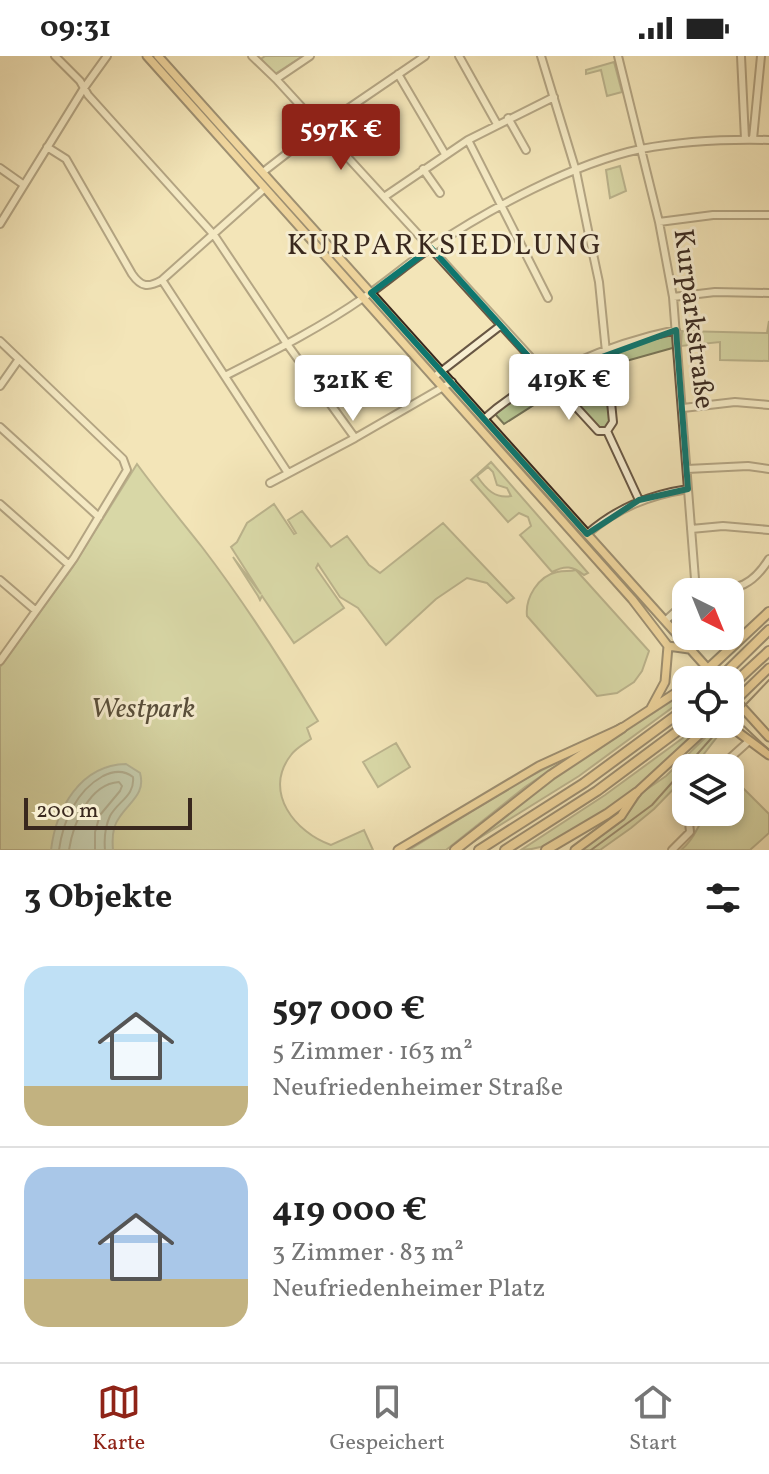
<!DOCTYPE html>
<html lang="de">
<head>
<meta charset="utf-8">
<style>
	body { margin:0; font-family:Vollkorn,serif; background:#f2f2f2; color:#222; height:100vh; display:flex; flex-direction:column; font-size:30px; white-space:nowrap }
	* { box-sizing:border-box; margin:0 }
	p { font-size:26px; color:#767676 }
	.icon { flex:none; width:44px; height:44px; fill:none; stroke:currentColor; stroke-width:2; stroke-linecap:round; stroke-linejoin:round }
	.map { position:relative; height:794px; overflow:hidden }
	.side { display:flex; flex-direction:column; background:#fff; flex:1 }
	.side>* { flex:none }
	.needle { width:52px; rotate:137deg }
	.fabs { position:absolute; left:672px; top:522px; display:grid; gap:16px }
	.fabs a { display:grid; place-items:center; width:72px; height:72px; border-radius:16px; background:#fff; box-shadow:0 4px 12px #0003; font-size:40px }
	.scale { position:absolute; left:24px; bottom:20px; width:168px; box-sizing:border-box; padding-left:8px; border:4px solid #39281e; border-top:0; font-size:22px; line-height:28px; white-space:nowrap; color:#39281e; -webkit-text-stroke:6px #f7eed1; paint-order:stroke }
	.price { position:absolute; translate:-50% -68px; padding:0 18px; border-radius:8px; background:#fff; color:#222; font-size:26px; line-height:52px; filter:drop-shadow(0 2px 4px #0008) }
	.price::after { content:''; position:absolute; left:50%; top:48px; width:24px; height:18px; margin-left:-12px; background:inherit; clip-path:polygon(0 0,100% 0,50% 100%) }
	.price.active { background:#8f2418; color:#fff }
	ul { padding:0; list-style:none }
	li { display:flex; align-items:center; gap:24px; height:200px; padding:0 24px }
	li+li { border-top:2px solid #e0e0e0 }
	li span { display:grid; place-items:center; flex:none; width:224px; height:160px; border-radius:24px; color:#555 }
	li>.icon { margin-inline-start:auto }
	span .icon { width:96px; height:96px; fill:#fffc; stroke-width:1 }
	li b { font-size:34px }
	h2 { display:flex; justify-content:space-between; align-items:center; height:96px; padding:0 24px; font-size:34px }
	.status { display:flex; justify-content:space-between; align-items:center; height:56px; padding:0 40px; background:#fff; direction:ltr }
	.status svg { height:22px; fill:currentColor }
	.tab-bar { display:flex; justify-content:space-around; align-items:center; height:112px; border-top:2px solid #e0e0e0; background:#fff; font-size:22px; color:#767676 }
	.tab-bar a { display:grid; justify-items:center; gap:4px }
	.tab-bar .active { color:#8f2418 }
	.map>svg:first-child { display:block }
</style>
</head>
<body>
<div class="status"><b>09:31</b><svg viewBox="0 0 49 12"><path d="M0 12V9h3v3zM5 12V6h3v6zM10 12V3h3v9zM15 12V0h3v12zM26 1h20v11H26zM47 4h2v5h-2z"/></svg></div>
<div class="map">
<svg width="769" height="794" viewBox="0 0 769 794">
	<rect width="100%" height="100%" fill="#f3e5b8"/>
	<filter id="stains"><feTurbulence type="fractalNoise" baseFrequency=".0025" numOctaves="4"/><feColorMatrix values="0 0 0 0 .2 0 0 0 0 .09 0 0 0 0 .02 0 0 0 .5 -.17"/></filter>
	<radialGradient id="worn" r=".72"><stop offset=".6" stop-color="#630" stop-opacity="0"/><stop offset="1" stop-color="#630" stop-opacity=".3"/></radialGradient>
	<path fill="#b8c591" stroke="#787658" stroke-width="2" fill-rule="evenodd" d="M265,0H303L275,18L261,3Z
		M614,6L622,36L607,40L601,14L586,18V14Z
		M620,110L626,135L610,142L606,114Z
		M769,265V305L720,304V286L681,290L682,275L767,277Z
		M672,277L676,291L612,309L611,299L614,294Z
		M598,302H602L604,305L611,366L605,372H598L555,323Z
		M541,327H545L554,336L504,368L495,358L507,347Z
		M491,406L588,517L584,519C573,510 565,509 552,516L520,479L531,470L528,461L519,457L508,466L471,424ZM488,411L493,416L497,429L507,432L511,440C495,443 486,433 477,420Z
		M137,408C158,437 180,463 202,491C244,546 282,605 318,665L307,672L311,683C304,688 296,692 291,699C262,736 296,777 331,789L364,774L373,794H0V611L72,512Z
		M274,448L294,478L296,477L288,464L302,455L331,491L347,480L369,509L380,517L443,467L514,542L507,547L487,527L467,522L436,543L386,589L358,552L340,541L318,508L316,512L344,552L294,587L262,540L260,544L258,540L233,501L261,538L231,491L237,486L247,467Z
		M576,514L649,595L642,615L634,626L617,637L597,640L527,560C525,542 538,520 557,516C565,514 569,516 576,514Z
		M681,639L684,643L579,720L460,794L546,727Z
		M702,668H706C666,706 577,794 521,794L605,739Z
		M712,675L717,681L693,712H686V720L654,753L631,772L600,794H581L623,764L643,736L666,720Z
		M396,687L410,711L378,731L363,706Z
		M577,696L525,731L446,794H409L521,725Z
		M740,729L769,758V777L750,794H681C699,779 694,770 710,756H730V738Z"/>
	<path fill="#9bbfb3" stroke="#748377" stroke-width="2" d="M126,708L140,717C146,738 129,746 119,762C112,771 112,783 113,794H51C56,753 80,709 126,708Z"/>
	<g fill="none" stroke-linecap="round" stroke-linejoin="round">
		<path stroke="#6a7468" stroke-width="2" d="M59,794C63,765 76,735 103,720C113,715 124,714 133,721C135,740 118,745 110,760C105,771 104,783 105,794
			M69,794C73,768 89,728 119,726L122,730L120,735L100,759L95,776V794"/>
		<defs>
			<path id="minor" d="M55,0L80,25L88,39L214,179L287,288L355,382
				M252,0L276,23L598,375H607
				M459,0L497,68
				M541,0L576,115L589,179L599,226L613,366L607,375
				M618,0L659,166L673,241L696,536
				M741,0L745,83
				M398,18L445,98
				M276,23L310,0
				M508,62L526,94
				M753,83L761,0
				M468,84L548,242
				M47,91L66,103L132,218C141,231 148,232 162,224L265,132
				M0,112L24,129
				M423,113L440,137
				M263,116L321,71L425,0
				M384,141L468,84L554,41
				M659,166L713,159H769
				M0,168L84,32L107,0
				M162,224L288,417
				M673,241L715,236L769,237
				M0,285L123,403L127,414L74,502L0,605
				M225,320C272,296 320,272 363,242C387,226 408,207 432,191C489,153 574,107 641,93C683,85 727,83 769,84
				M434,321L500,270
				M0,330L19,303
				M683,352L735,346L769,349
				M484,363C532,319 613,287 676,274
				M0,371L99,461
				M607,375L639,444
				M687,413L748,410L769,413
				M270,427L355,382L452,326
				M0,448L68,508
				M691,473L723,470L769,474
				M587,478C617,452 649,439 688,433
				M0,524L35,554
				M700,536C734,532 749,535 769,503
				M665,565L686,546
				M719,712L749,685
				M686,743V748
				M672,794L690,776L688,756"/>
			<path id="major" d="M147,0L632,543L668,590L689,593
				M158,0L718,624
				M694,624L708,613
				M730,638L769,681
				M730,650L769,612
				M651,652L665,626L668,590
				M727,668L769,699
				M398,794L539,710L622,672L686,630
				M575,794L621,760L636,737L711,668"/>
			<path id="highway" d="M708,613L769,556
				M718,624L769,574
				M730,631L769,595
				M455,794L551,719L622,672
				M479,794L584,727L686,652
				M505,794L597,735L687,668
				M546,794L607,758L636,737"/>
		</defs>
		<use href="#minor" stroke="#685744" stroke-width="10"/>
		<use href="#major" stroke="#39281e" stroke-width="11"/>
		<use href="#highway" stroke="#39281e" stroke-width="12"/>
		<use href="#minor" stroke="#f7eed1" stroke-width="6"/>
		<use href="#major" stroke="#eac27c" stroke-width="7"/>
		<use href="#highway" stroke="#eac27c" stroke-width="8"/>
		<path stroke="#39281e" stroke-width="2" d="M730,657L769,694
			M730,665L769,624
			M591,794L652,749L724,668"/>
	</g>
	<path d="M0 0H769V794H0ZM431,192L547,321L676,274L688,433L639,444L587,478L371,237Z" fill="#f3e5b8" fill-opacity=".55" fill-rule="evenodd"/>
	<path fill="none" stroke="#0f766e" stroke-width="6" stroke-linejoin="round" d="M431,192L547,321L676,274L688,433L639,444L587,478L371,237Z"/>
	<g text-anchor="middle" dominant-baseline="central" stroke-width="6" stroke-linejoin="round" paint-order="stroke">
		<g font-size="28" fill="#39281e" stroke="#f7eed1">
			<text transform="translate(693 263) rotate(83)">Kurparkstraße</text>
		</g>
		<g font-size="28" font-style="italic" fill="#594f3b" stroke="#f7eed1">
			<text x="143" y="653">Westpark</text>
		</g>
		<g font-size="30" letter-spacing="2" fill="#39281e" stroke="#f7eed1">
			<text x="445" y="190">KURPARKSIEDLUNG</text>
		</g>
	</g>
	<rect width="100%" height="100%" filter="url(#stains)"/>
	<rect width="100%" height="100%" fill="url(#worn)"/>
</svg>
<div class="fabs">
<a><svg class="needle" viewBox="-14 -14 28 28"><path d="M0-13l5 13h-10z" fill="#e53935"/><path d="M0 13l5-13h-10z" fill="#767676"/></svg></a>
<a><svg class="icon" aria-label="locate" viewBox="0 0 24 24"><circle cx="12" cy="12" r="6"/><path d="M12 2v4M12 18v4M2 12h4M18 12h4"/></svg></a>
<a><svg class="icon" aria-label="layers" viewBox="0 0 24 24"><path d="M12 4l9 5-9 5-9-5zM3 14l9 5 9-5"/></svg></a>
</div>
<div class="scale">200 m</div>
<b class="price active" style="left:341px;top:116px">597K €</b>
<b class="price" style="left:569px;top:366px">419K €</b>
<b class="price" style="left:353px;top:367px">321K €</b>
</div>
<section class="side">
<h2>3 Objekte<svg class="icon" aria-label="filters" viewBox="0 0 24 24"><path d="M4 7h16M4 17h16"/><circle cx="9" cy="7" r="2"/><circle cx="15" cy="17" r="2"/></svg></h2>
<ul>
<li><span style="background:linear-gradient(#bfe0f5 75%,#c2b280 0)"><svg class="icon" aria-label="home" viewBox="0 0 24 24"><path d="M3 11l9-7 9 7M6 9v11h12V9"/></svg></span><div><b>597 000 €</b><p>5 Zimmer · 163 m²</p><p>Neufriedenheimer Straße</p></div></li>
<li><span style="background:linear-gradient(#a9c7e8 70%,#c2b280 0)"><svg class="icon" aria-label="home" viewBox="0 0 24 24"><path d="M3 11l9-7 9 7M6 9v11h12V9"/></svg></span><div><b>419 000 €</b><p>3 Zimmer · 83 m²</p><p>Neufriedenheimer Platz</p></div></li>
</ul>
</section>
<nav class="tab-bar">
<a class="active"><svg class="icon" aria-label="map" viewBox="0 0 24 24"><path d="M3 6l6-2 6 2 6-2v14l-6 2-6-2-6 2zM9 4v14M15 6v14"/></svg>Karte</a>
<a><svg class="icon" aria-label="saved" viewBox="0 0 24 24"><path d="M7 4h10v16l-5-4-5 4z"/></svg>Gespeichert</a>
<a><svg class="icon" aria-label="home" viewBox="0 0 24 24"><path d="M3 11l9-7 9 7M6 9v11h12V9"/></svg>Start</a>
</nav>
</body>
</html>
